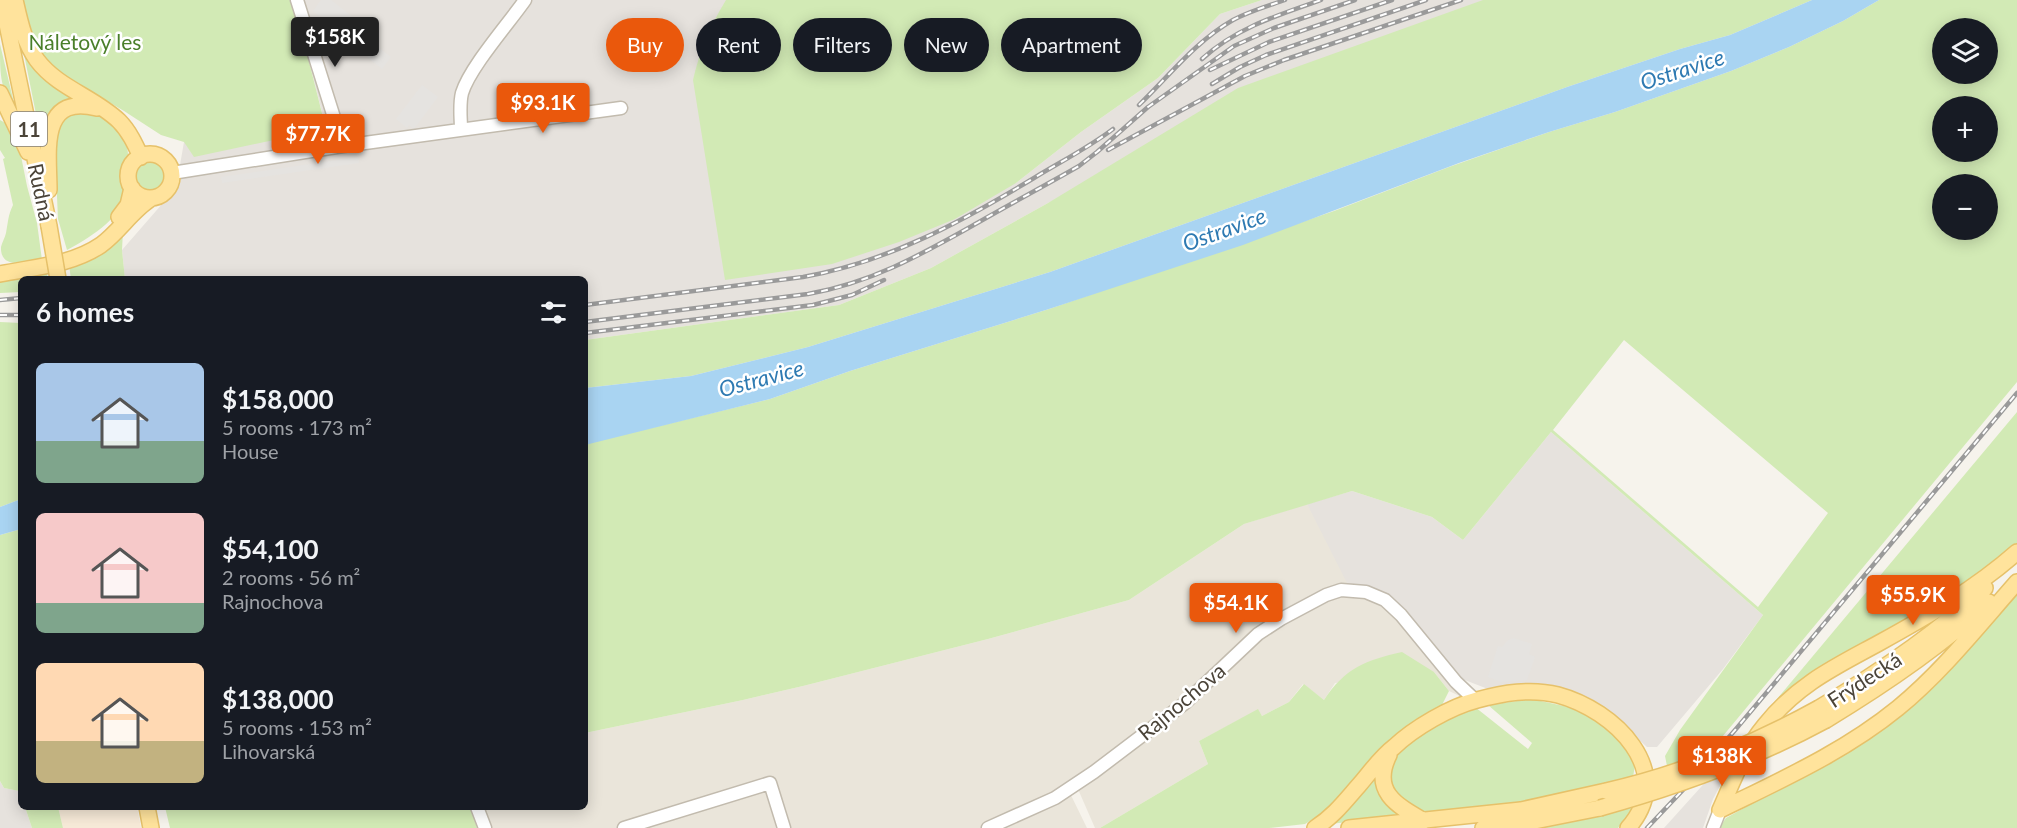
<!DOCTYPE html>
<html lang="en">
<head>
<meta charset="utf-8">
<style>
	body { margin:0; font-family:Lato,sans-serif; background:#20242c; color:#f1f3f6; height:100vh; display:flex; flex-direction:column; font-size:22px; white-space:nowrap }
	* { box-sizing:border-box; margin:0 }
	p { font-size:20px; color:#9ea1a6 }
	.icon { flex:none; width:33px; height:33px; fill:none; stroke:currentColor; stroke-width:2; stroke-linecap:round; stroke-linejoin:round }
	.map { position:relative; flex:1; overflow:hidden }
	.details { position:absolute; left:18px; top:276px; width:570px; height:534px; display:flex; flex-direction:column; background:#171b24; border-radius:9px; box-shadow:0 3px 15px #0003 }
	.details>* { flex:none }
	.guide { position:absolute; left:606px; top:18px; width:570px; height:54px; display:flex; gap:12px }
	.tools { position:absolute; left:1932px; top:18px; display:grid; gap:12px }
	.tools a { display:grid; place-items:center; width:66px; height:66px; border-radius:50%; background:#171b24; box-shadow:0 3px 15px #0003; font-size:30px }
	.price { position:absolute; translate:-50% -51px; padding:0 14px; border-radius:6px; background:#ea580c; color:#fff; font-size:20px; line-height:39px; filter:drop-shadow(0 2px 3px #0008) }
	.price::after { content:''; position:absolute; left:50%; top:36px; width:18px; height:14px; margin-left:-9px; background:inherit; clip-path:polygon(0 0,100% 0,50% 100%) }
	.price.active { background:#222; color:#fff }
	ul { padding:0; list-style:none }
	li { display:flex; align-items:center; gap:18px; height:150px; padding:0 18px }
	li span { display:grid; place-items:center; flex:none; width:168px; height:120px; border-radius:9px; color:#555 }
	li>.icon { margin-inline-start:auto }
	span .icon { width:72px; height:72px; fill:#fffc; stroke-width:1 }
	li b { font-size:26px }
	h2 { display:flex; justify-content:space-between; align-items:center; height:72px; padding:0 18px; font-size:26px }
	.pill { padding:0 21px; border-radius:27px; background:#171b24; box-shadow:0 3px 15px #0003; font-size:21px; line-height:54px }
	.pill.active { background:#ea580c; color:#fff }
	.map>svg:first-child { display:block }
</style>
</head>
<body>
<div class="map">
<svg width="2017" height="828" viewBox="0 0 2017 828">
	<rect width="100%" height="100%" fill="#f6f3ec"/>
	<path fill="#eae5da" d="M1307,504L1349,570L1397,603L1468,700L1449,691L1434,672L1335,683L1324,700L1303,684L1289,702L1262,716L1258,710L1199,741L1208,764L1100,828H1095L1074,780L1066,785L1087,828H477L471,810L479,807H585V733L743,700L803,686L988,639L1129,600L1244,524Z"/>
	<path fill="#f7ead8" d="M58,807H137L141,828H63Z"/>
	<path fill="#e6e2dd" d="M291,0H1019L1016,183L1081,132L1158,78L1220,14L1262,0H1485L1048,203L931,268L839,305L585,340V279H125L122,250L176,188L184,142H257L326,128L298,18Z
		M1551,432L1763,615L1723,669L1657,747H1647L1626,728L1548,687L1488,689L1457,677L1393,608L1347,583L1307,504L1352,491L1432,517L1463,540Z
		M1747,736L1713,799L1703,828H1664Z
		M0,781L4,788L19,791L21,807H25L32,828H0Z"/>
	<path fill="#d2eab5" fill-rule="evenodd" d="M21,0H291L298,18L326,129L194,157L184,142L161,135L124,111L63,75L43,58L29,32Z
		M726,0H1262L1220,14L1158,78L1081,132L1016,183L955,219L899,242L832,264L725,280L693,80C700,50 710,26 726,0Z
		M1483,0H1812L1730,35L1680,49L1567,87L1050,272L808,347L691,376L585,388V340L839,305L931,268L1048,203L1238,88Z
		M1879,0H2017V382L1708,754L1667,766L1665,756L1680,730L1763,615L1551,432L1463,540L1432,517L1352,491L1244,524L1129,600L988,639L803,686L743,700L585,733V444L770,399L850,371L1049,309L1334,211L1449,167L1549,132L1615,112L1731,71L1789,47L1843,21ZM1942,28H1988V74H1942ZM1942,106H1988V152H1942ZM1942,184H1988V230H1942ZM1624,340L1828,513L1758,607L1553,430Z
		M0,44L17,116C0,86 0,79 0,44Z
		M22,44L86,101L72,102L43,149Z
		M73,112C81,113 92,112 100,115C114,120 128,140 128,154C128,162 123,169 123,177C122,182 127,189 126,195C122,218 86,240 67,250L58,219L54,129Z
		M0,120L7,124L18,141L27,186L37,223L42,260C29,262 0,271 1,247C2,242 5,238 6,233C8,223 8,215 13,205L3,159L5,158L0,150Z
		M135 177a16 16 0 1 1 32 0a16 16 0 1 1-32 0Z
		M123,231L122,250L125,279H71L69,265Z
		M46,270L48,279H21V292L0,293V279Z
		M0,322L21,323V499L0,507Z
		M2017,412V544L2001,561L1771,706Z
		M21,529V796L19,791L4,788L0,781V535Z
		M2017,593V828H1719L1726,818L1829,761Z
		M1402,652L1434,672L1449,691L1441,707L1329,809L1305,824L1269,828H1100L1208,764L1199,741L1258,709L1262,716L1289,702L1304,684L1324,700C1345,668 1366,660 1402,652Z
		M1532,699L1577,709L1623,739L1636,760L1633,777L1534,801L1423,813L1393,794L1389,764C1412,735 1442,722 1475,707L1528,749L1532,743L1488,705Z
		M1379,767L1407,816L1329,824Z
		M1635,806L1618,828H1530Z
		M25,807H58L63,828H32Z
		M165,807H471L477,828H170Z"/>
	<path fill="#e5e3e0" d="M321,0H331L359,22L344,42L340,39L332,49L322,41L325,36L318,31L326,21L313,11Z
		M375,45L391,57L382,69L367,57Z
		M422,85L438,97L414,129L409,125L407,128L396,119Z
		M358,157L359,163L222,183L221,177Z
		M1513,638L1532,644L1529,654L1535,657L1527,680L1501,682L1488,677L1498,646L1502,647L1508,640Z"/>
	<path fill="#a9d4f2" d="M1812,0H1879L1843,21L1789,47L1731,71L1615,112L1549,132L1459,163L1243,245L1049,309L850,371L770,399L585,445V388L691,376L808,347L1050,272L1567,87L1680,49L1730,35Z
		M21,499V529L0,535V507Z"/>
	<g fill="none" stroke-linecap="round" stroke-linejoin="round">
		<defs>
			<path id="minor" d="M297,0L343,146
				M461,130C461,118 459,105 462,93C470,67 509,23 525,0
				M172,173L343,146L621,108
				M477,807L485,828
				M624,828L770,783L784,828
				M988,828L1055,798L1094,772L1185,703L1258,634L1281,619L1326,595L1341,590L1366,592L1385,600L1401,615L1456,682L1475,700
				M1713,828L1720,810"/>
			<path id="major" d="M2,0L49,226
				M15,0C20,22 24,42 37,60C58,88 94,97 119,121C129,131 135,144 141,157
				M0,93L28,152
				M128 176a22 22 0 1 1 44 0a22 22 0 1 1-44 0Z
				M49,190C49,154 38,93 97,108
				M119,217L128,205L132,188
				M0,274C34,267 72,265 101,245C120,231 133,209 152,198
				M1819,708C1878,673 1935,635 1985,588
				M1826,720C1884,685 1939,648 1989,602
				M1389,755C1371,791 1396,805 1424,821
				M147,807L151,828
				M1720,810C1733,781 1744,750 1765,725C1798,684 1835,667 1879,643C1928,616 1975,589 2017,552
				M1720,810C1781,780 1844,752 1898,708C1942,672 1979,625 2017,582
				M1315,828C1334,816 1345,801 1360,784C1371,771 1381,757 1394,747C1414,728 1450,707 1477,700C1503,693 1531,688 1558,695C1614,710 1678,771 1628,828
				M1349,828L1521,810L1606,791
				M1483,828L1524,823L1600,808"/>
		</defs>
		<use href="#minor" stroke="#c2bbae" stroke-width="15"/>
		<use href="#major" stroke="#e6c16a" stroke-width="18"/>
		<use href="#minor" stroke="#fff" stroke-width="12"/>
		<use href="#major" stroke="#ffe39c" stroke-width="15"/>
		<defs>
			<path id="rail" d="M1202,59C1236,28 1278,15 1321,0
				M1210,70L1269,42L1392,0
				M1212,84L1240,67L1266,55L1426,0
				M1139,105C1169,76 1196,41 1233,20C1250,11 1268,6 1285,0
				M1108,150L1245,76L1284,60L1461,0
				M0,300L21,298
				M585,305L803,277C888,262 961,222 1034,178C1060,162 1088,148 1113,129
				M0,315H21
				M585,322L808,294C874,282 922,254 979,222C1012,203 1046,185 1079,166L1097,152L1148,107L1234,46L1274,28L1355,0
				M585,333L813,305L852,295L884,280
				M1647,828L1682,791L1736,729L2017,393"/>
		</defs>
		<use href="#rail" stroke="#9a9a9a" stroke-width="4.5"/>
		<use href="#rail" stroke="#fff" stroke-width="2" stroke-dasharray="7" stroke-linecap="butt"/>
		<defs>
			<path id="major-bridge" d="M49,226L58,279
				M1606,791C1681,774 1752,745 1819,708
				M1600,808C1679,786 1754,759 1826,720"/>
		</defs>
		<use href="#major-bridge" stroke="#e6c16a" stroke-width="18" stroke-linecap="butt"/>
		<use href="#major-bridge" stroke="#ffe39c" stroke-width="15"/>
	</g>
	<g text-anchor="middle" dominant-baseline="central" stroke-width="5" stroke-linejoin="round" paint-order="stroke">
		<rect fill="#fff" stroke="#817c74" stroke-width="1.5" x="11" y="112" width="36" height="34" rx="4.5"/>
		<g font-size="20" font-weight="bold" fill="#4b4439">
			<text x="29" y="129">11</text>
		</g>
		<g font-size="21" fill="#4a7f2a" stroke="#fff">
			<text x="85" y="41">Náletový les</text>
		</g>
		<g font-size="21" fill="#4b4439" stroke="#fff">
			<text transform="translate(42 192) rotate(78)">Rudná</text>
			<text transform="translate(1864 679) rotate(-33)">Frýdecká</text>
			<text transform="translate(1181 701) rotate(-40)">Rajnochova</text>
		</g>
		<g font-size="22" font-style="italic" fill="#2e7ab2" stroke="#fff">
			<text transform="translate(1682 69) rotate(-18)">Ostravice</text>
			<text transform="translate(1224 229) rotate(-20)">Ostravice</text>
			<text transform="translate(761 378) rotate(-15)">Ostravice</text>
		</g>
	</g>
</svg>
<div class="tools">
<a><svg class="icon" aria-label="layers" viewBox="0 0 24 24"><path d="M12 4l9 5-9 5-9-5zM3 14l9 5 9-5"/></svg></a>
<a>+</a>
<a>−</a>
</div>
<b class="price active" style="left:335px;top:68px">$158K</b>
<b class="price" style="left:543px;top:134px">$93.1K</b>
<b class="price" style="left:318px;top:165px">$77.7K</b>
<b class="price" style="left:1913px;top:626px">$55.9K</b>
<b class="price" style="left:1236px;top:634px">$54.1K</b>
<b class="price" style="left:1722px;top:787px">$138K</b>
<div class="guide">
<a class="pill active">Buy</a>
<a class="pill">Rent</a>
<a class="pill">Filters</a>
<a class="pill">New</a>
<a class="pill">Apartment</a>
</div>
<section class="details">
<h2>6 homes<svg class="icon" aria-label="filters" viewBox="0 0 24 24"><path d="M4 7h16M4 17h16"/><circle cx="9" cy="7" r="2"/><circle cx="15" cy="17" r="2"/></svg></h2>
<ul>
<li><span style="background:linear-gradient(#a9c7e8 65%,#7fa58c 0)"><svg class="icon" aria-label="home" viewBox="0 0 24 24"><path d="M3 11l9-7 9 7M6 9v11h12V9"/></svg></span><div><b>$158,000</b><p>5 rooms · 173 m²</p><p>House</p></div></li>
<li><span style="background:linear-gradient(#f6c9c9 75%,#7fa58c 0)"><svg class="icon" aria-label="home" viewBox="0 0 24 24"><path d="M3 11l9-7 9 7M6 9v11h12V9"/></svg></span><div><b>$54,100</b><p>2 rooms · 56 m²</p><p>Rajnochova</p></div></li>
<li><span style="background:linear-gradient(#ffd9b3 65%,#c2b280 0)"><svg class="icon" aria-label="home" viewBox="0 0 24 24"><path d="M3 11l9-7 9 7M6 9v11h12V9"/></svg></span><div><b>$138,000</b><p>5 rooms · 153 m²</p><p>Lihovarská</p></div></li>
</ul>
</section>
</div>
</body>
</html>
